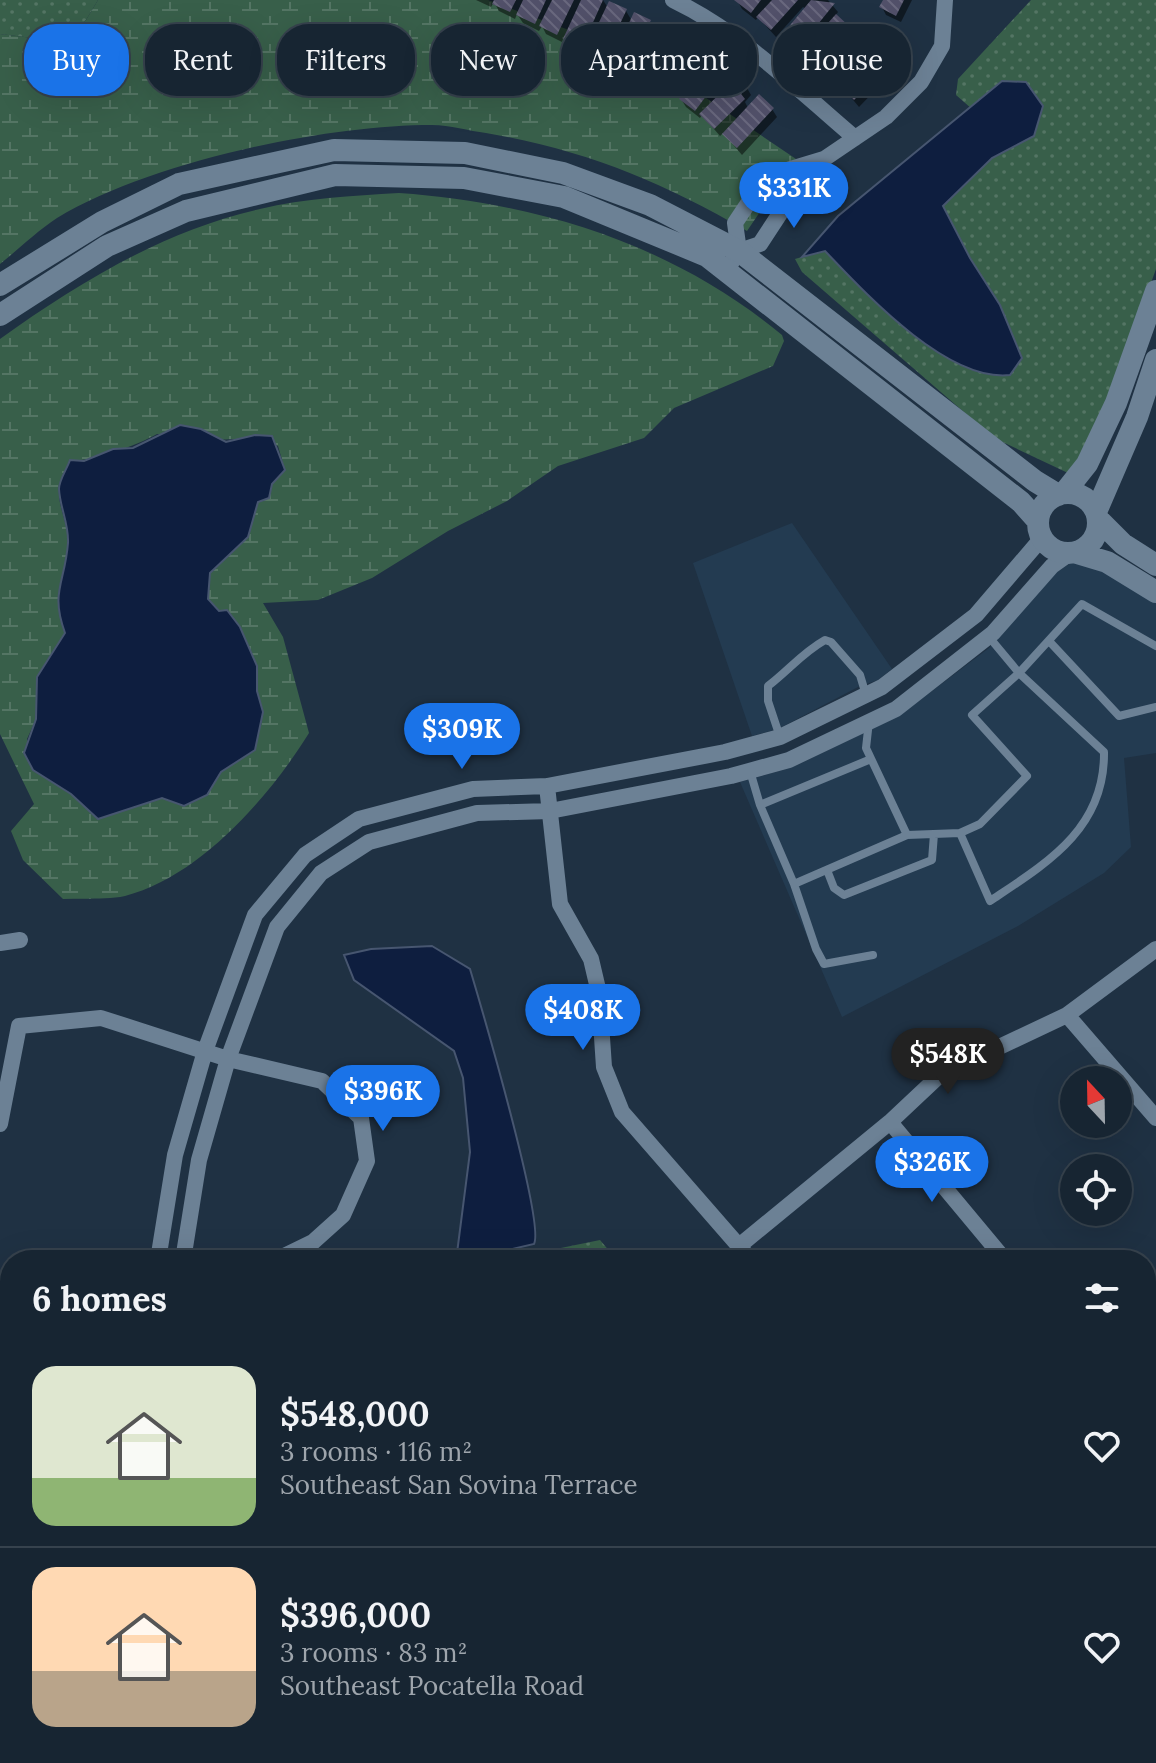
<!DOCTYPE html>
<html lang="en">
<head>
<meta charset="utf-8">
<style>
	body { margin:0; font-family:Lora,serif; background:#24313e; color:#f1f3f6; height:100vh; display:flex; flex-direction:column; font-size:30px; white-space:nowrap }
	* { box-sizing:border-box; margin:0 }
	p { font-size:26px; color:#9ea5ac }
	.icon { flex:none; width:44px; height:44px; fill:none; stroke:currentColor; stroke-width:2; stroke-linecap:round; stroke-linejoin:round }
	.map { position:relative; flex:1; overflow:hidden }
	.side { position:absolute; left:0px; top:1250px; width:1156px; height:514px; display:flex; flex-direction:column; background:#172532; border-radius:32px 32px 0 0; box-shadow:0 8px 32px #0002,0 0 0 2px #36424d }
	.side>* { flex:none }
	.top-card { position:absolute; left:24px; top:24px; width:1108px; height:72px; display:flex; gap:16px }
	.needle { width:52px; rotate:338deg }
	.buttons { position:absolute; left:1060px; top:1066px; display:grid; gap:16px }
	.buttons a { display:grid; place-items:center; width:72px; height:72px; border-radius:50%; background:#172532; box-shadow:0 8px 32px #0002,0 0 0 2px #36424d; font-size:40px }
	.price { position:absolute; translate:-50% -68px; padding:0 18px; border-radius:28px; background:#1a73e8; color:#fff; font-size:26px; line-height:52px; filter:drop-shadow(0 2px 4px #0008) }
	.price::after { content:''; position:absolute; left:50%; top:48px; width:24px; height:18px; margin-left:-12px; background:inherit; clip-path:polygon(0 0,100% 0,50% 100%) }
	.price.active { background:#222; color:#fff }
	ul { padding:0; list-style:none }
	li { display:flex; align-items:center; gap:24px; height:200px; padding:0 32px }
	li+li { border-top:2px solid #36424d }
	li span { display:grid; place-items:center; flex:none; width:224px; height:160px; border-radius:24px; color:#555 }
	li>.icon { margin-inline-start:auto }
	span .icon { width:96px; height:96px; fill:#fffc; stroke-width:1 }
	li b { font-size:34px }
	h2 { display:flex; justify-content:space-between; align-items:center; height:96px; padding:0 32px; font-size:34px }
	.chip { padding:0 28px; border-radius:32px; background:#172532; box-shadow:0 8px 32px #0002,0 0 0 2px #36424d; font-size:28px; line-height:72px }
	.chip.active { background:#1a73e8; color:#fff }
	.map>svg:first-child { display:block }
</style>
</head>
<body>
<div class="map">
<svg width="1156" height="1763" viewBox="0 0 1156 1763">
	<defs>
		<pattern id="grass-dots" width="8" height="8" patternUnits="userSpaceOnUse" patternTransform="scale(2)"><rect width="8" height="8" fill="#385f4a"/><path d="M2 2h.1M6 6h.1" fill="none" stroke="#547564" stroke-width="1.8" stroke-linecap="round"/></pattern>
		<pattern id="wetland-marsh" width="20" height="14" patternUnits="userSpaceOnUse" patternTransform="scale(2)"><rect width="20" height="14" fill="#385f4a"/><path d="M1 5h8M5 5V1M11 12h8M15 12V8" fill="none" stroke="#547564"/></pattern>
		<pattern id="building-back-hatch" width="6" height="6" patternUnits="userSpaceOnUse" patternTransform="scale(2)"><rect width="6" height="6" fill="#515069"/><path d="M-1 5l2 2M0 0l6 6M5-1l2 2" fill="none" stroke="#69687e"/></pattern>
	</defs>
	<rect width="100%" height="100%" fill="#1f3143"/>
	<path fill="#233b51" d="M792,523L892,669L878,680L858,687L778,729L752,736L693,563Z
		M1072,562L1105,569L1156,601V753L1124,758L1131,847L1104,873L1018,926L842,1017L740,782L793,767L900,715L989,648L1057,572Z"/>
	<path fill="url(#grass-dots)" d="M0,0H98L86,20L57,41L0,34Z
		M1031,0H1156V269L1109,399L1081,459L1068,473L994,438L802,272L795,259L825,250L892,315L939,353L1021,358L1000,305L970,258L943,206L992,158L1034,136L972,109L956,95L958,79Z
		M600,1240L617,1260H502Z
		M1146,1730L1156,1731V1763H136L137,1754H1146Z"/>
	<path fill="url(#wetland-marsh)" fill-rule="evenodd" d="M98,0H488L650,60L796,159L747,231C660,181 585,150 486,133C469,131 450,125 432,125C324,125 150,162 57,218C37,231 19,249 0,264V34L57,41L86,20Z
		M399,193C539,203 672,244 782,335L784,341L773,366L674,408L644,438L558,466L507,501L448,531L372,578L318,600L263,603L283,637L309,733C270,796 200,877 125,896C106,900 83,898 63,899L23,860L11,831L34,804L0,734V339C78,283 165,230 260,209C305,198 352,196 399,193ZM157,434C186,435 230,445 255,435L278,446L285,470L272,484L269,498L258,502L248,537L210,573L208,599L219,611L227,610L240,627L257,666V692L263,712L255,750L221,772L207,795L184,805L162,798L98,819L72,794L33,770L27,739L36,719L37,677L66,633C49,591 67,581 68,540C68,523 55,500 60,484C62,476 67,469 70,461C93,461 136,446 157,434Z"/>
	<path fill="#0e1e3f" stroke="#475670" stroke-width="2" d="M1002,81L1026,82L1043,106L1034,136L992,158L943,206L970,258L1000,305L1022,358L1010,375C947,382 866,294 825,251L802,257L838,216Z
		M180,425L201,429L226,442L255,435L272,436L285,470L272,484L269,498L258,502L248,537L210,573L208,599L219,611L227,610L240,627L257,666V691L263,712L255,750L221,772L207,795L184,806L162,798L98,819L71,794L33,770L24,753L36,719L37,677L65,633C50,592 65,583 68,543C69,524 60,508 59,489C59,480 67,469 70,460L84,461L113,449L133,448Z
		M432,946L470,969C481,1006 545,1223 534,1244L490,1254L457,1253L470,1152L463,1078L454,1051L354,980L344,955L371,949Z"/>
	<path fill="#0007" d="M476,0H603L608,8L626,11L632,21L650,22L654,30L633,76L618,70L612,59L609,65L593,58L588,49L586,54L570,47L564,36L562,42L546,34L542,26L539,31L523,23L517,14L515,19L499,11L494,2L491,7Z
		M737,0H828L838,12L835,16L853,36L821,73L809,58L808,50L803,56L784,36L806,9L803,7L776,37L758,17L756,20L742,9Z
		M885,0H912L901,22L886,15L882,7Z
		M712,59L730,78L715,98L747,88L751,95L745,102L748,108L772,109L777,117L742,155L723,133L720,136L702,115L700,118L686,107L681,99Z
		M890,63L894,71L859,107L839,83Z"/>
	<path fill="url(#building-back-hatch)" d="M494,0H516L510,12L492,4Z
		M523,0H546L535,24L516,15Z
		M552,0H574L557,35L539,26Z
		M581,0H603L582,47L563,39Z
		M734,0H761L751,13Z
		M772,0H798L771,30L756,17Z
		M811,0L835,3L798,49L781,36Z
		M883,0H904L896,16L879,7Z
		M609,1L627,9L604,58L586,50Z
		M634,12L651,20L628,70L611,62Z
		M836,14L850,27L815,66L806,58L810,53L805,49Z
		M877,48L891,62L854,100L836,82L845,74L848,77Z
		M711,56L727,68L695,111L679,99Z
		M738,76L748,86L741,94L745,99L714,129L699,114Z
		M759,94L774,108L737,148L722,134Z"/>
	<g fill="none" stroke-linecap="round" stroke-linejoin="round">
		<path stroke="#677685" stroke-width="3" stroke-dasharray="8 4" stroke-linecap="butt" d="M1126,1754L1149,1763
			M147,1763L152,1754"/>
		<path stroke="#6c8195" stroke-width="8" d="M1049,641L1119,716L1156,707
			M869,721L866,748L907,835
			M780,737L768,701V686C789,670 802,653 825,640L831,642L860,675L866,695
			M750,771L760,805L794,884L907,835L960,833L980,824L1027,776L972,715L1019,673L989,637
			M760,805L871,759
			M960,833L990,901C1047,863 1105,829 1104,752L1019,673L1082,604L1156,646
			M827,870L834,888L844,895L932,860L934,834
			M794,884L816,949L824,964L873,955"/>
		<path stroke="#6c8195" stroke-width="16" d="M673,0C742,33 797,89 855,138
			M739,251L735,223L761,184L781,172L824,159L886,117L921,82L942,46L945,0
			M726,271L739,251L760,244L813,163
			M547,786L560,904L591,959L599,993L604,1067L622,1112L751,1260
			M0,943L20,940
			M1067,1015L1156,1118
			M890,1122L1005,1260
			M0,1124L19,1026L101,1018L228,1059L322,1081L361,1118L367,1161L343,1215L313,1242L276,1260
			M739,1246L890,1122L940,1075L1067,1015L1156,949
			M158,1260L175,1155L205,1051L255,915L305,855L359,819L473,789L547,786L725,752L780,737L882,687L976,615L1041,539
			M183,1260L199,1160L228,1059L277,927L321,873L369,842L477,813L550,811L731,776L789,760L896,709L993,633L1052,566L1069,554
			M1146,1350L1156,1353
			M1146,1559L1156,1567
			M2,1763L10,1729
			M27,1763L29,1754"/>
		<path stroke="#6c8195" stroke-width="22" d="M0,285L102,222L179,184L334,150L465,153L563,173L650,205L739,251L1035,481L1058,495
			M0,315L107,246L186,211L335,175L464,178L564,197L707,256L1021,502L1037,520
			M1038 523a30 30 0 1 1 60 0a30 30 0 1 1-60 0Z
			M1064,493L1087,464L1116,403L1156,291
			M1096,512L1137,417L1156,360
			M1098,519L1123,544L1156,565
			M1077,553L1107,562L1156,592"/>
	</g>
</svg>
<div class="buttons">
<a><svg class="needle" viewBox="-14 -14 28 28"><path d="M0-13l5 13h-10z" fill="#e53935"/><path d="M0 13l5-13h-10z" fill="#9ea5ac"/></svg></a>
<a><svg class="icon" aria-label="locate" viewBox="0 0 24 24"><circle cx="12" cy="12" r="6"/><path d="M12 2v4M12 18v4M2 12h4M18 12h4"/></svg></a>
</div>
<b class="price" style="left:794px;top:230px">$331K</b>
<b class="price" style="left:462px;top:771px">$309K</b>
<b class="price" style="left:583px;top:1052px">$408K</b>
<b class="price active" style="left:948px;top:1096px">$548K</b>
<b class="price" style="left:383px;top:1133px">$396K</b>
<b class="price" style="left:932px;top:1204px">$326K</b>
<div class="top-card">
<a class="chip active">Buy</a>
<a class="chip">Rent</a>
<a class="chip">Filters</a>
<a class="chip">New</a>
<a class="chip">Apartment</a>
<a class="chip">House</a>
</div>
<section class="side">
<h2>6 homes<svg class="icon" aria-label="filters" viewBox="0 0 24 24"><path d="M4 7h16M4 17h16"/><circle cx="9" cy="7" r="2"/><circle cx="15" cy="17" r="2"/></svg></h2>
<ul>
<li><span style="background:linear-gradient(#dfe7d0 70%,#8fb573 0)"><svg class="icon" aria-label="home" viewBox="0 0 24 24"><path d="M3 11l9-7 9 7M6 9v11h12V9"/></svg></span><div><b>$548,000</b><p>3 rooms · 116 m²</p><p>Southeast San Sovina Terrace</p></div><svg class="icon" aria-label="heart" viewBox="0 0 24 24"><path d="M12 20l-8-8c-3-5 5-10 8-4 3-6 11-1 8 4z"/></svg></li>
<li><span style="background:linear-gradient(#ffd9b3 65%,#b9a48a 0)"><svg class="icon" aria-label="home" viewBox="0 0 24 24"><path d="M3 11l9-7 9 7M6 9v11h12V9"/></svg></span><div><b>$396,000</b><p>3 rooms · 83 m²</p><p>Southeast Pocatella Road</p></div><svg class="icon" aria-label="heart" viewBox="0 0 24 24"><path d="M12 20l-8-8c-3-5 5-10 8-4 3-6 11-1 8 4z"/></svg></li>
</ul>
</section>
</div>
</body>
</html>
